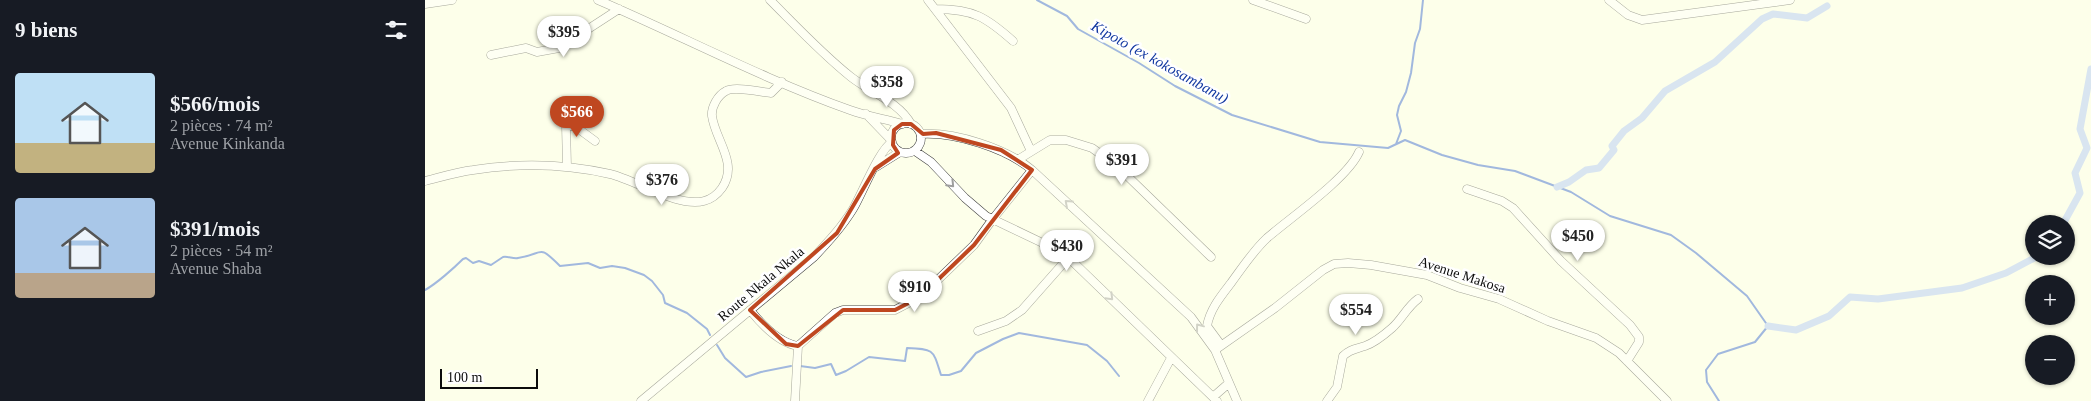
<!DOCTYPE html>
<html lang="fr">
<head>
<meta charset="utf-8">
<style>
	body { margin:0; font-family:"Times New Roman",serif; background:#242831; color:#f1f3f6; height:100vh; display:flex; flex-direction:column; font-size:19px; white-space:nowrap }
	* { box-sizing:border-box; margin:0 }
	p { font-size:16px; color:#9ea1a6 }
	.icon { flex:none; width:28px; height:28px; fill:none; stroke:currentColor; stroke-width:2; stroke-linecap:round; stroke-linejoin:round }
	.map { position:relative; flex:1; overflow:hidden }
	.drawer { display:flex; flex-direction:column; background:#171b24; width:425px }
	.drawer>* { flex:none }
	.tools { position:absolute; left:1600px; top:215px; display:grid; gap:10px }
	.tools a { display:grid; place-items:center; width:50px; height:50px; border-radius:50%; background:#171b24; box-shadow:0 1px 4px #0004; font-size:25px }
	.scale { position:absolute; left:15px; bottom:12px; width:98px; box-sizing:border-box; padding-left:5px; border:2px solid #0c0c0c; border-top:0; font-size:14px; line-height:18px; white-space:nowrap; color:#0c0c0c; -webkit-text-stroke:4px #fff; paint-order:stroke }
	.price { position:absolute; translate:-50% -42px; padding:0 11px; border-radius:18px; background:#fff; color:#222; font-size:16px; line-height:32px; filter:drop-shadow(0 1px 2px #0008) }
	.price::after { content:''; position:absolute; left:50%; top:30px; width:15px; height:11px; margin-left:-8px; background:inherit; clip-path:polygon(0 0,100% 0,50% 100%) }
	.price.active { background:#bf4720; color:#fff }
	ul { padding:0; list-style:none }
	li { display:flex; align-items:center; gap:15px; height:125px; padding:0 15px }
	li span { display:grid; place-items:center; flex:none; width:140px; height:100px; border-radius:5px; color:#555 }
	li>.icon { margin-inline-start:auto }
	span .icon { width:60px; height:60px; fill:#fffc; stroke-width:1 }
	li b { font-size:21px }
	h2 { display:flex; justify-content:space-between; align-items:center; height:60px; padding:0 15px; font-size:21px }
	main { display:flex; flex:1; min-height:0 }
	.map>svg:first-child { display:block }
</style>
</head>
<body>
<main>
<section class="drawer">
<h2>9 biens<svg class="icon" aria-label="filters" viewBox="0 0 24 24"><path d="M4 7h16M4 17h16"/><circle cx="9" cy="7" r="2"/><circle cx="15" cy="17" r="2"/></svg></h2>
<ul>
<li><span style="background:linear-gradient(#bfe0f5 70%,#c2b280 0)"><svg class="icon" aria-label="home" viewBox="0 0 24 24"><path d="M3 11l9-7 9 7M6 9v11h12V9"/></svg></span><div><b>$566/mois</b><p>2 pièces · 74 m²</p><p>Avenue Kinkanda</p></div></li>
<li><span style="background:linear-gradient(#a9c7e8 75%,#b9a48a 0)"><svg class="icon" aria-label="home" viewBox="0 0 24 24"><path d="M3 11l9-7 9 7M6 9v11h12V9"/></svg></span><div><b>$391/mois</b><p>2 pièces · 54 m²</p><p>Avenue Shaba</p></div></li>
</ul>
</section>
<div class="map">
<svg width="1666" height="401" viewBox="0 0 1666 401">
	<rect width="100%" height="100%" fill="#fdffea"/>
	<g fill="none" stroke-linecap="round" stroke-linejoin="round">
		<path stroke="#3263d1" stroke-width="2" d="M612,0L642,16L653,29L714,63L750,86L807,115L895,142L963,148L980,140L1017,155L1053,165L1090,171L1146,192L1185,216L1246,235L1271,253L1322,296L1343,326L1330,342L1293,354L1281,370L1282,382L1294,401
			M971,144L976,131L972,115L974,106L981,92L986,73L990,43L995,29L998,0
			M0,290C11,284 29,268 38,259L41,258L48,263L54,261L66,265L78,257C83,256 88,259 93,258C120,254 112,243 135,266L163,263L175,268L187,266L200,268L219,275L227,281L238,295L240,303L262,313L282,329L285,335
			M292,345L300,358L321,377L336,372L366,366
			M375,366L390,368L406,364L411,375L421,371L444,357L480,361L482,348C510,349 508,350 516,375H524L536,371L551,353L578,339L594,333L662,345L682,361L694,376"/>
		<path stroke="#adc6f8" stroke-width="7" d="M1132,187L1144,182L1161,170L1174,168L1189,150L1187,146L1199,131L1217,118L1240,91L1290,62L1337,19L1348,14L1382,18L1402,6
			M1638,224L1655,193L1650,173L1662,148L1655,129L1666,69
			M1343,326L1371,330L1404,316L1425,297L1453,299L1537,288L1581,273L1613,256"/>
		<defs>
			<path id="minor" d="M173,0C257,36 338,79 425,110C441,116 460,119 477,124
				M345,0C371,26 397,54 426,77C445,92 474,102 486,124
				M503,0L586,108L606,151
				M828,0L881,19
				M1184,0L1203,15L1217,20L1365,0
				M0,4L27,0
				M511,9C548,9 561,17 588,41
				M66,55L101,48L112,52L134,48L194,9
				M138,114L141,125L142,167
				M441,114L466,140
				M466 138a15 15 0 1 1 30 0a15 15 0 1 1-30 0Z
				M141,125L151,127L170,141
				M496,134C530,132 581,148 607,170L766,317L790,350L812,401
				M490,151L506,162L540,198L561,216L628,248L645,259L792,401
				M594,159L625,140H641L667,148L692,166L786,257
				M451,167L475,152
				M0,181C16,177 32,172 48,170C92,163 141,164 185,174C211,180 253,208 279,201C287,199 292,195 297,188C314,163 290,140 287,116C286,107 293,95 301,91C309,86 336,92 346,93L357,82
				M1042,189L1077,201L1088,208L1136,261L1205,325L1214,337V342L1202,361
				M325,310C337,325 354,343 373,346
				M553,331L581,321L597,310L643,258
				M796,345L782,326C785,309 796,296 806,283C817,268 828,251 842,238C865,218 923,178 934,152
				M790,350L850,308L898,270L909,264L923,263L946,265L1002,275L1035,288L1074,299L1123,321L1171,338L1194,353L1242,401
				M788,397L804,383
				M216,401L389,257C403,242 417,227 428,209C437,194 454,150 467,142
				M370,401L373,346L410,313L418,310H470L495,297L549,245L567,220L607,170
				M723,401L746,358
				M902,401L912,387L918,356C925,349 931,349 940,346C949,343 959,335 967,328C977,319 982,307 993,299"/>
		</defs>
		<use href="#minor" stroke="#3f3f3f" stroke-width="9"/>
		<use href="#minor" stroke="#fff" stroke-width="8"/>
	</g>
	<defs><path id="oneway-chevron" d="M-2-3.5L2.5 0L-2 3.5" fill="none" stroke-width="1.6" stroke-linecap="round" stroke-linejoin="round" transform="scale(1.25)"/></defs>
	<g stroke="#9e9e9e">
		<use href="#oneway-chevron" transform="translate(526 184) rotate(46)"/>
		<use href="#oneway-chevron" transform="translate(643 203) rotate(-138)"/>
		<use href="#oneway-chevron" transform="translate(685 297) rotate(45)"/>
		<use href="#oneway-chevron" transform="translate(774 327) rotate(-127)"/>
	</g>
	<path d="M0 0H1666V401H0ZM477,124H486L498,134L511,133L576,150L607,170L549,245L495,297L470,310H418L373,346L361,344L325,310L412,233L450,169L473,153L468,145L469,130Z" fill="#fdffea" fill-opacity=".55" fill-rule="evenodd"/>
	<path fill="none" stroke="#bf4720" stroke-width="4" stroke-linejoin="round" d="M477,124H486L498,134L511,133L576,150L607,170L549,245L495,297L470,310H418L373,346L361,344L325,310L412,233L450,169L473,153L468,145L469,130Z"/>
	<g text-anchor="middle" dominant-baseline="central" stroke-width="5" stroke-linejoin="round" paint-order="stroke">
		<g font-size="14" fill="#0c0c0c" stroke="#fff">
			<text transform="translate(1037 275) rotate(18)">Avenue Makosa</text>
			<text transform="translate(336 284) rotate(-40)">Route Nkala Nkala</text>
		</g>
		<g font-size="15" font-style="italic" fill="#1238a0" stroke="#fff">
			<text transform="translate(735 62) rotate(29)">Kipoto (ex kokosambanu)</text>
		</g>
	</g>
</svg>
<div class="tools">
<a><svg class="icon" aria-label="layers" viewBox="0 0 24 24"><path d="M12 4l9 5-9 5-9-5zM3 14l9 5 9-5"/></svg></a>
<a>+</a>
<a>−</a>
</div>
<div class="scale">100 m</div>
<b class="price" style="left:139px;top:58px">$395</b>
<b class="price" style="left:462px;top:108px">$358</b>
<b class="price active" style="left:152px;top:138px">$566</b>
<b class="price" style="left:697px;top:186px">$391</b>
<b class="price" style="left:237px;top:206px">$376</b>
<b class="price" style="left:1153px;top:262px">$450</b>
<b class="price" style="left:642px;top:272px">$430</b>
<b class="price" style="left:490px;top:313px">$910</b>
<b class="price" style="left:931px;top:336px">$554</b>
</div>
</main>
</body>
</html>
